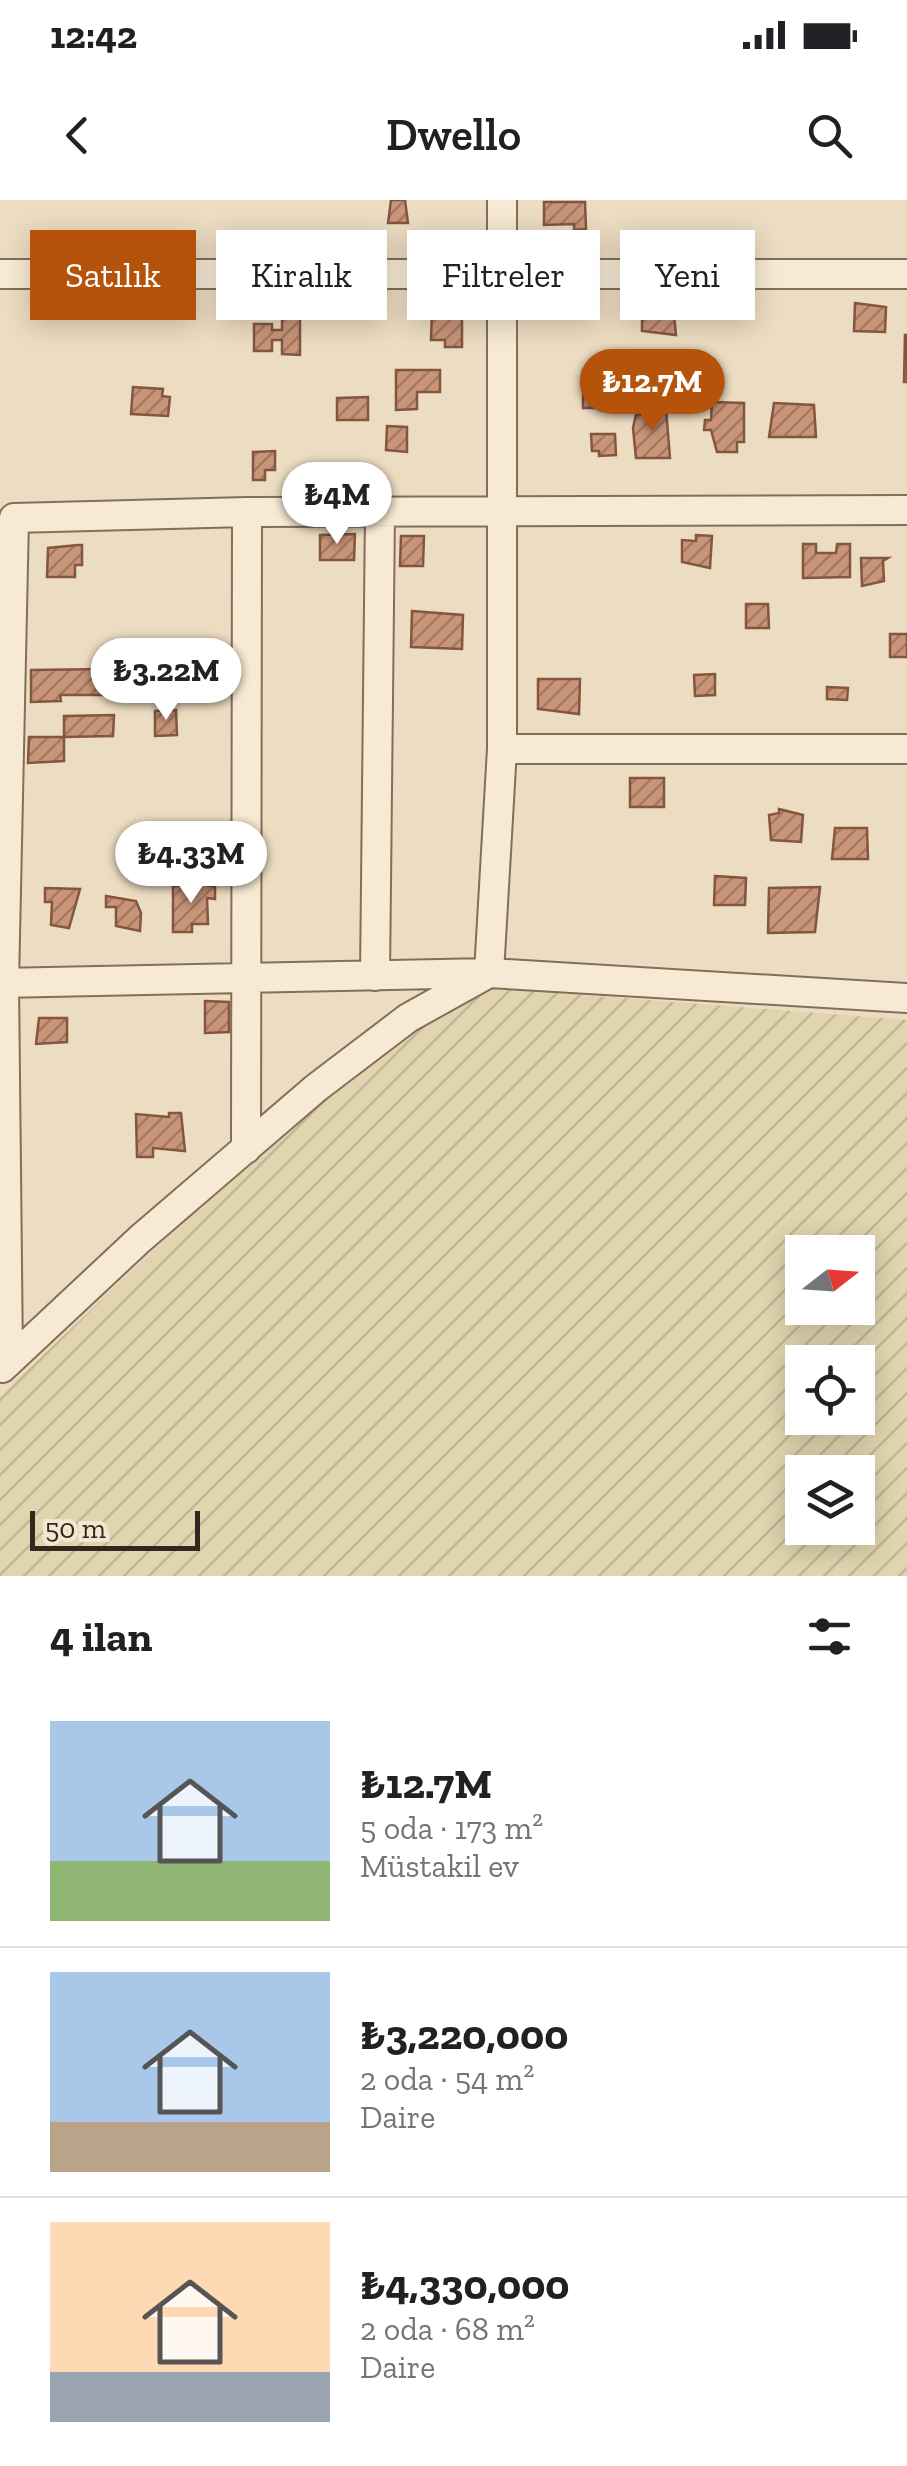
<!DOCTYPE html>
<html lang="tr">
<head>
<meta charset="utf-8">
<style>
	body { margin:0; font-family:"Zilla Slab",serif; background:#f6f6f6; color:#202124; height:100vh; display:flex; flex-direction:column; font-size:38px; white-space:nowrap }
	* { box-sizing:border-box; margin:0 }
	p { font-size:32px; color:#757577 }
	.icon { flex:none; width:55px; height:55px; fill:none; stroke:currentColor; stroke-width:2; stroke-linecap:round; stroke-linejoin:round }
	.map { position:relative; height:1376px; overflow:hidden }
	.drawer { display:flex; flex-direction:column; background:#fff; flex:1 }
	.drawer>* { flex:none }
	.guide { position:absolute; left:30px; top:30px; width:848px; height:90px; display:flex; gap:20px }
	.needle { width:65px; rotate:73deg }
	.fabs { position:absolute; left:785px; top:1035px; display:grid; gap:20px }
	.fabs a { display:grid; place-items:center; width:90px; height:90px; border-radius:0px; background:#fff; box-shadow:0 5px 25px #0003; font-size:50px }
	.scale { position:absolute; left:30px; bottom:25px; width:170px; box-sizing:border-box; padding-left:10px; border:5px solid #35271d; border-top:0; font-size:28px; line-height:35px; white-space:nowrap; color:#35271d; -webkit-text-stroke:8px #f4e7d1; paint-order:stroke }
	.price { position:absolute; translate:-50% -85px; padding:0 22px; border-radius:35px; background:#fff; color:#222; font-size:32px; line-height:65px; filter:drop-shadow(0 2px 5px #0008) }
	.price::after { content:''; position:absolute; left:50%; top:60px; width:30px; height:22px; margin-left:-15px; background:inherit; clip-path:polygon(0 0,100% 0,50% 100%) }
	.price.current { background:#b45309; color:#fff }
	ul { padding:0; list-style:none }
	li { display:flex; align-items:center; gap:30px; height:250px; padding:0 50px }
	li+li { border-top:2px solid #e0e0e0 }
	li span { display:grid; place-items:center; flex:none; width:280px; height:200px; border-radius:0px; color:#555 }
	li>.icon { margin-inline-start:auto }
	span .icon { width:120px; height:120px; fill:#fffc; stroke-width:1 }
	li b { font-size:42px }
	h2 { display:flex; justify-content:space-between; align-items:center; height:120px; padding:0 50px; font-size:42px }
	.chip { padding:0 35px; border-radius:0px; background:#fff; box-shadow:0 5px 25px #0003; font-size:35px; line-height:90px }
	.chip.current { background:#b45309; color:#fff }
	.status { display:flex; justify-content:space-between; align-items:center; height:70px; padding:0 50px; background:#fff; direction:ltr }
	.status svg { height:28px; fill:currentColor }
	header { display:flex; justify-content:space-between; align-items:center; height:130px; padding:0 50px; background:#fff; font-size:45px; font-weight:600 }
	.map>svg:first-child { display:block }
</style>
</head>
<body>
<div class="status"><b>12:42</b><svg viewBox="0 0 49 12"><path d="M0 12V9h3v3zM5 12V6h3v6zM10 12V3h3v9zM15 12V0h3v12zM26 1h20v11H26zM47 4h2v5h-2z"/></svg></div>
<header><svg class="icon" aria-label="back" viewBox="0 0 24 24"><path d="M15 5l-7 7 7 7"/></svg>Dwello<svg class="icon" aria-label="search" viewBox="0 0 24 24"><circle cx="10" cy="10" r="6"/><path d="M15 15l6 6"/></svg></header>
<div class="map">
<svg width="907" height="1376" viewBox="0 0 907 1376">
	<defs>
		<pattern id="farmland-furrows" width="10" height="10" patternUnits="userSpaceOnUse" patternTransform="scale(2.5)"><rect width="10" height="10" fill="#e1d5af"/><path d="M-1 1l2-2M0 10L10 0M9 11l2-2" fill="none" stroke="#c2b796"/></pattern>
		<pattern id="building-hatch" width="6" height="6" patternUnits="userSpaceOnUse" patternTransform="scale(2.5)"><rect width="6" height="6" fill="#c99478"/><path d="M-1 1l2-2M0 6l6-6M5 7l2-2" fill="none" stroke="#a47962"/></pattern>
	</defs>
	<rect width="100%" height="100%" fill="#ecdcc1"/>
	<path fill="url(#farmland-furrows)" fill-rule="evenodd" d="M491,788L907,820V1376H0V1196L238,970L399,834ZM802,1052H858V1108H802ZM802,1162H858V1218H802ZM802,1272H858V1328H802Z"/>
	<path fill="url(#building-hatch)" stroke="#835640" stroke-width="2.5" d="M391,0H405L408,23H388Z
		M544,2H585L586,29L574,30V24L544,25Z
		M855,103L886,107L885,132L854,131Z
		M673,105L676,135L642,131V106Z
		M432,111H462V147H445V140H431Z
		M282,112H300V155L282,154V140H272V151H254V124H272V130H282Z
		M905,135H907V182H904Z
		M396,170H440V192H417V209L396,210Z
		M583,170H610V208H583Z
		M133,187L163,189L162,196L170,197L168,216L131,214Z
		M368,197V220H337V198Z
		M712,202L744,203V242H737V252H717L711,230H704L705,220H711Z
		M774,203L814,205L816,237H769Z
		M645,207L666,209L670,258H636L633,228L636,214L645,215Z
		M387,226L407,227V252L386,250Z
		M591,234H615L616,255L599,256V251H592Z
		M275,251V270H265V280H253V252Z
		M355,334L354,360H320V335Z
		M696,335L712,336L710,368L682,362V340L696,341Z
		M401,336H424L423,366H400Z
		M803,344H816V353H836L837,344H850V377L803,378Z
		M78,345H82V365H75V377H47L48,348Z
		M861,358H888L883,361L884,381L862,386Z
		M746,404H768L769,428H746Z
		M412,411L463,415L462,449L411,447Z
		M890,434H907V457H890Z
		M107,469L108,495H60L61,501L31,502V470Z
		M715,474V495L695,496L694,475Z
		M538,479H580L579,514L538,509Z
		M827,487L848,488L847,500L827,499Z
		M176,510L177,535L155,536V511Z
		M114,515L113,536L64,537V516Z
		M29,537H64V561L28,563Z
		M630,578H664V607H630Z
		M779,609L803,615L801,642L771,640L769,615L779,613Z
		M835,628H867L868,659H832Z
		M715,676L746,678L745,705H714Z
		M192,682L215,687V699L207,698L208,724H192V732H173V686H192Z
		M820,687L815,732L768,733L769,688Z
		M45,688L80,689L69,728L51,725L52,702H45Z
		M106,696L136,701L141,713L140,731L116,726V707H106Z
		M205,801L229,802V832L205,833Z
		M39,818H67V842L36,844Z
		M169,913H181L185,951L153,948V957H137L136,914L169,917Z"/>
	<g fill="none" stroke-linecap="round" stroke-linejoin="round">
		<defs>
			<path id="minor" d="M0,74H907
				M502,549H907
				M375,776L380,312
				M0,783L489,773L907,798
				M246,949L247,312
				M8,1159L4,783L14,318L247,312L907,310
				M2,1168L140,1039L316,888L408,818L489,773L502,549V0"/>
		</defs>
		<use href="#minor" stroke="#856d5a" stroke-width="32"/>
		<use href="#minor" stroke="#f7ead4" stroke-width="28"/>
	</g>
</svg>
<div class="fabs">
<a><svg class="needle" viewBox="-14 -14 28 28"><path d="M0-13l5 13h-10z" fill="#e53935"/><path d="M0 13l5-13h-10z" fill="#757577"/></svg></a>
<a><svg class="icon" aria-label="locate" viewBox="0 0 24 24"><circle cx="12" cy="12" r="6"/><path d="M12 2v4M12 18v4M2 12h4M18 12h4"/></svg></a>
<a><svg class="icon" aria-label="layers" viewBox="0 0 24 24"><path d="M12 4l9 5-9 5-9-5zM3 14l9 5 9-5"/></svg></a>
</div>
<div class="scale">50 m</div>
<b class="price current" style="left:652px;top:234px">₺12.7M</b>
<b class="price" style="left:337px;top:347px">₺4M</b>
<b class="price" style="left:166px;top:523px">₺3.22M</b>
<b class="price" style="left:191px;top:706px">₺4.33M</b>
<div class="guide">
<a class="chip current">Satılık</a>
<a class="chip">Kiralık</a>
<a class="chip">Filtreler</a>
<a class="chip">Yeni</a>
</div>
</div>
<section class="drawer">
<h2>4 ilan<svg class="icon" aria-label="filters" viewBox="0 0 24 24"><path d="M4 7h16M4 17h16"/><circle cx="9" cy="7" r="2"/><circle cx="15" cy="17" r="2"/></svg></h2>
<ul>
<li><span style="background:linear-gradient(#a9c7e8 70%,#8fb573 0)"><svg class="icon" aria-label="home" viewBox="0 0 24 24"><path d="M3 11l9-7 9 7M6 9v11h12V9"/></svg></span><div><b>₺12.7M</b><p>5 oda · 173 m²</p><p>Müstakil ev</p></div></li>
<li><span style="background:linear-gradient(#a9c7e8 75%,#b9a48a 0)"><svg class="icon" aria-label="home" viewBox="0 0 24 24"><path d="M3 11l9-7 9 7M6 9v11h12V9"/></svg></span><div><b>₺3,220,000</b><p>2 oda · 54 m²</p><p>Daire</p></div></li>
<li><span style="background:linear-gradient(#ffd9b3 75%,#9aa5b1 0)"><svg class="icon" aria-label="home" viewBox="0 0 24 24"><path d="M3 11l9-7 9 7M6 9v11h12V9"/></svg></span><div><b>₺4,330,000</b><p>2 oda · 68 m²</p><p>Daire</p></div></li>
</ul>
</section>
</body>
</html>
